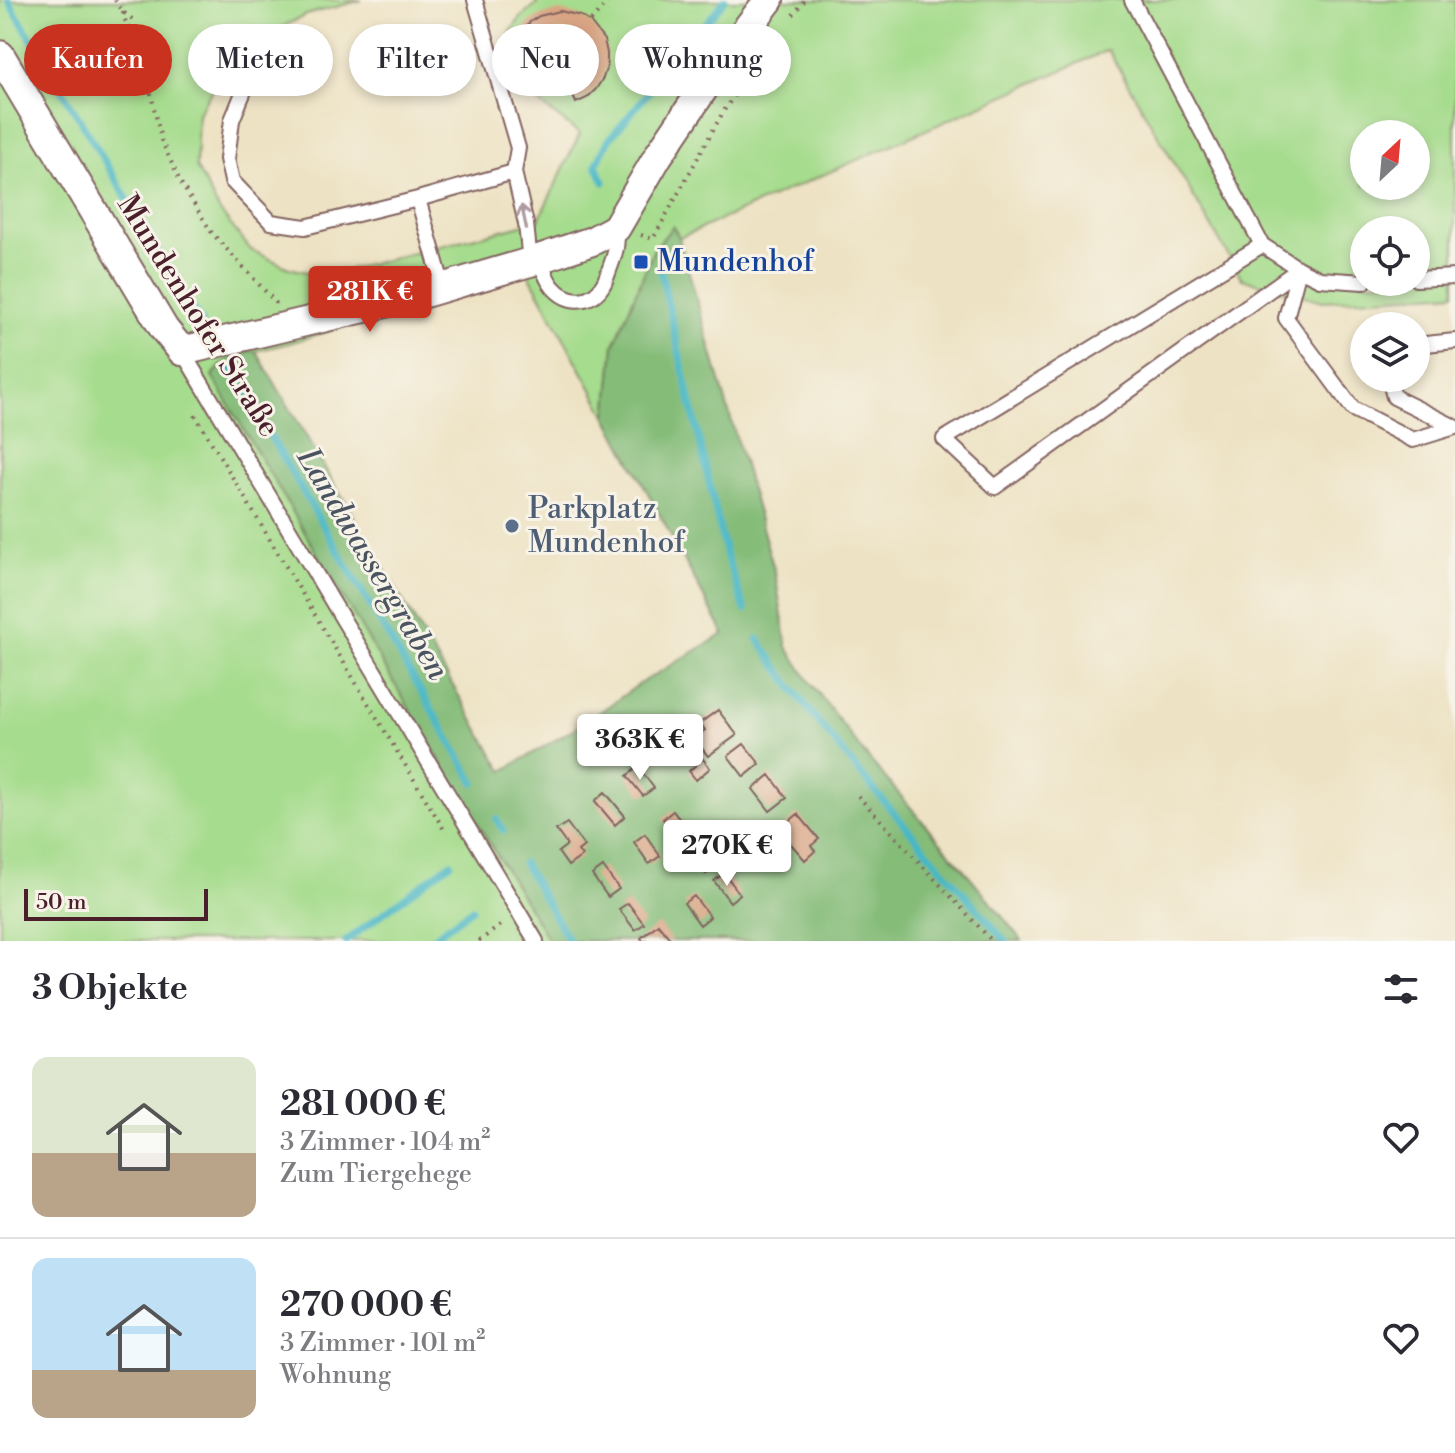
<!DOCTYPE html>
<html lang="de">
<head>
<meta charset="utf-8">
<style>
	body { margin:0; font-family:"Libre Bodoni",serif; background:#f2f2f3; color:#2b2b33; height:100vh; display:flex; flex-direction:column; font-size:30px; white-space:nowrap }
	* { box-sizing:border-box; margin:0 }
	p { font-size:26px; color:#7c7c81 }
	.icon { flex:none; width:44px; height:44px; fill:none; stroke:currentColor; stroke-width:2; stroke-linecap:round; stroke-linejoin:round }
	.map { position:relative; height:941px; overflow:hidden }
	.details { display:flex; flex-direction:column; background:#fff; flex:1 }
	.details>* { flex:none }
	.hud { position:absolute; left:24px; top:24px; width:800px; height:72px; display:flex; gap:16px }
	.needle { width:52px; rotate:26deg }
	.fabs { position:absolute; left:1350px; top:120px; display:grid; gap:16px }
	.fabs a { display:grid; place-items:center; width:80px; height:80px; border-radius:50%; background:#fff; box-shadow:0 4px 12px #0003; font-size:40px }
	.scale { position:absolute; left:24px; bottom:20px; width:184px; box-sizing:border-box; padding-left:8px; border:4px solid #4a1f2b; border-top:0; font-size:22px; line-height:28px; white-space:nowrap; color:#4a1f2b; -webkit-text-stroke:6px #f7f3e8; paint-order:stroke }
	.price { position:absolute; translate:-50% -68px; padding:0 18px; border-radius:8px; background:#fff; color:#222; font-size:26px; line-height:52px; filter:drop-shadow(0 2px 4px #0008) }
	.price::after { content:''; position:absolute; left:50%; top:48px; width:24px; height:18px; margin-left:-12px; background:inherit; clip-path:polygon(0 0,100% 0,50% 100%) }
	.price.selected { background:#c8321e; color:#fff }
	ul { padding:0; list-style:none }
	li { display:flex; align-items:center; gap:24px; height:200px; padding:0 32px }
	li+li { border-top:2px solid #e1e1e2 }
	li span { display:grid; place-items:center; flex:none; width:224px; height:160px; border-radius:16px; color:#555 }
	li>.icon { margin-inline-start:auto }
	span .icon { width:96px; height:96px; fill:#fffc; stroke-width:1 }
	li b { font-size:34px }
	h2 { display:flex; justify-content:space-between; align-items:center; height:96px; padding:0 32px; font-size:34px }
	.tag { padding:0 28px; border-radius:36px; background:#fff; box-shadow:0 4px 12px #0003; font-size:28px; line-height:72px }
	.tag.selected { background:#c8321e; color:#fff }
	.map>svg:first-child { display:block }
</style>
</head>
<body>
<div class="map">
<svg width="1455" height="941" viewBox="0 0 1455 941">
	<rect width="100%" height="100%" fill="#f7f3e8"/>
	<filter id="ink" filterUnits="userSpaceOnUse"><feTurbulence type="fractalNoise" baseFrequency=".0125" numOctaves="2"/><feDisplacementMap in="SourceGraphic" scale="16" xChannelSelector="R" yChannelSelector="G"/><feConvolveMatrix kernelMatrix="1 2 1 2 8 2 1 2 1" color-interpolation-filters="sRGB"/></filter>
	<filter id="wash" filterUnits="userSpaceOnUse"><feTurbulence type="fractalNoise" baseFrequency=".006" numOctaves="4" result="noise"/><feDisplacementMap in="SourceGraphic" scale="32" xChannelSelector="R" yChannelSelector="G"/><feGaussianBlur stdDeviation="1.8" result="paint"/><feColorMatrix in="noise" values="0 0 0 0 0 0 0 0 0 0 0 0 0 0 0 0 0 1.4 0 .05"/><feComposite in="paint" operator="in"/></filter>
	<g filter="url(#wash)">
		<rect width="100%" height="100%" fill="#ede2c3"/>
		<path fill="#a6dc8d" stroke="#787e5c" stroke-width="2" fill-rule="evenodd" d="M0,0H362L306,15L256,40L221,75L198,114L196,167L219,210L251,250L289,268L324,276L526,224L537,223L580,134C562,120 520,91 509,73C506,68 507,61 506,55C505,32 520,16 537,4L536,0H1455V293L1323,301L1242,279L1108,50L679,238L673,227L614,345L607,417L527,271L289,343L256,351L232,353L458,791L549,941H0ZM1364,134H1416V186H1364ZM1364,230H1416V282H1364Z"/>
		<path fill="#84bc78" stroke="#676e52" stroke-width="2" d="M673,226L679,238L775,573L787,647L810,682L863,752L972,879L1022,941H549L458,791L212,376L233,353L256,351L503,771L587,721L641,683L724,634L607,417L614,345L654,249Z"/>
		<g fill="none" stroke-linecap="round" stroke-linejoin="round">
			<path stroke="#4ab7c5" stroke-width="7" d="M8,0L201,322
				M604,182L596,165L608,141L725,0
				M661,273L725,552L745,610
				M230,368L475,783
				M758,639C830,747 921,842 1005,941
				M496,819L503,830
				M523,863L569,941
				M346,941L451,863
				M428,941L472,909"/>
		</g>
		<g id="blocks">
			<path fill="#d9a484" d="M560,11L581,16L590,22L604,40L607,53V66L603,78L596,89L587,98L576,103L569,86L581,78L587,64L585,48L577,38L566,32L558,31L543,36L538,41L531,54L513,49L522,30L530,22L539,16Z
				M718,710L737,735L708,756L694,738L705,730L700,723Z
				M744,744L760,764L744,777L728,756Z
				M703,759L710,768L696,780L689,771Z
				M638,767L654,788L643,796L627,776Z
				M770,775L787,798L770,811L753,789Z
				M605,792L625,816L615,825L595,801Z
				M673,811L690,832L679,840L663,819Z
				M798,814L819,839L811,846L815,851L805,860L791,844L784,850L772,836Z
				M567,823L584,846L578,851L582,856L568,866L558,852L567,845L556,830Z
				M645,834L660,856L649,864L634,842Z
				M701,844L717,866L706,874L698,862L689,869L681,858Z
				M603,867L619,889L608,897L592,875Z
				M724,873L740,894L730,902L714,881Z
				M694,896L710,917L700,925L684,903Z
				M628,903L644,924L635,930L619,909Z
				M658,924L672,941H643L641,938Z"/>
		</g>
	</g>
	<g filter="url(#ink)">
		<use href="#blocks" fill-opacity="0" stroke="#836360" stroke-width="2"/>
		<g fill="none" stroke-linecap="round" stroke-linejoin="round">
			<defs>
				<path id="service" d="M1132,0L1262,245L1299,269L1320,279L1364,282
					M274,57L248,81L232,120L227,159L232,181L271,222L305,227L418,199L514,172L518,148L475,0
					M514,172L526,224L530,262
					M418,199L443,287
					M1262,245L944,439L995,487L1299,269L1286,318L1353,409L1413,440L1455,427
					M540,258C543,269 546,279 553,287C568,305 593,304 604,283C607,277 609,270 611,265C616,251 618,243 616,228
					M1416,279L1455,277
					M1416,345L1455,341
					M182,351L536,941
					M1389,378L1394,397L1455,427"/>
				<path id="minor" d="M0,55L164,329L182,351L411,297L530,262L592,241L616,228L658,156L725,57L769,0"/>
			</defs>
			<use href="#service" stroke="#836360" stroke-width="18"/>
			<use href="#minor" stroke="#836360" stroke-width="32"/>
			<path stroke="#836360" stroke-width="4" stroke-dasharray="2 6" stroke-linecap="butt" d="M115,0L123,12L135,21
				M123,12C125,23 128,28 138,34L161,140L181,183L212,233L277,304
				M793,15L805,0
				M591,21L609,0
				M522,95L576,40
				M641,235L653,239L723,112L751,70
				M195,415L446,833
				M858,796L992,941
				M479,941L504,923"/>
			<use href="#service" stroke="#fff" stroke-width="14"/>
			<use href="#minor" stroke="#fff" stroke-width="28"/>
		</g>
		<circle fill="#a0917d" cx="563" cy="63" r="9"/>
		<defs><path id="oneway-shaft" d="M-6 0H5M1.5-3L5.5 0L1.5 3" fill="none" stroke-width="1.6" stroke-linecap="round" stroke-linejoin="round" transform="scale(2)"/></defs>
		<use stroke="#ae9aa0" href="#oneway-shaft" transform="translate(524 217) rotate(-102)"/>
	</g>
	<rect fill="#1a4fb4" stroke="#f7f3e8" stroke-width="3" x="633" y="254" width="16" height="16" rx="4"/>
	<circle fill="#5c6f8a" stroke="#f7f3e8" stroke-width="3" cx="512" cy="526" r="8"/>
	<g text-anchor="middle" dominant-baseline="central" stroke-width="6" stroke-linejoin="round" paint-order="stroke">
		<g font-size="30" fill="#164399" stroke="#f7f3e8" text-anchor="start">
			<text x="657" y="262">Mundenhof</text>
		</g>
		<g font-size="30" fill="#4a1f2b" stroke="#f7f3e8">
			<text transform="translate(198 316) rotate(58)">Mundenhofer Straße</text>
		</g>
		<g font-size="30" fill="#4e5e75" stroke="#f7f3e8" text-anchor="start">
			<text x="528" y="509">Parkplatz<tspan x="528" dy="34">Mundenhof</tspan></text>
		</g>
		<g font-size="32" font-style="italic" fill="#4a5461" stroke="#f7f3e8">
			<text transform="translate(373 564) rotate(59)">Landwassergraben</text>
		</g>
	</g>
</svg>
<div class="fabs">
<a><svg class="needle" viewBox="-14 -14 28 28"><path d="M0-13l5 13h-10z" fill="#e53935"/><path d="M0 13l5-13h-10z" fill="#7c7c81"/></svg></a>
<a><svg class="icon" aria-label="locate" viewBox="0 0 24 24"><circle cx="12" cy="12" r="6"/><path d="M12 2v4M12 18v4M2 12h4M18 12h4"/></svg></a>
<a><svg class="icon" aria-label="layers" viewBox="0 0 24 24"><path d="M12 4l9 5-9 5-9-5zM3 14l9 5 9-5"/></svg></a>
</div>
<div class="scale">50 m</div>
<b class="price selected" style="left:370px;top:334px">281K €</b>
<b class="price" style="left:640px;top:782px">363K €</b>
<b class="price" style="left:727px;top:888px">270K €</b>
<div class="hud">
<a class="tag selected">Kaufen</a>
<a class="tag">Mieten</a>
<a class="tag">Filter</a>
<a class="tag">Neu</a>
<a class="tag">Wohnung</a>
</div>
</div>
<section class="details">
<h2>3 Objekte<svg class="icon" aria-label="filters" viewBox="0 0 24 24"><path d="M4 7h16M4 17h16"/><circle cx="9" cy="7" r="2"/><circle cx="15" cy="17" r="2"/></svg></h2>
<ul>
<li><span style="background:linear-gradient(#dfe7d0 60%,#b9a48a 0)"><svg class="icon" aria-label="home" viewBox="0 0 24 24"><path d="M3 11l9-7 9 7M6 9v11h12V9"/></svg></span><div><b>281 000 €</b><p>3 Zimmer · 104 m²</p><p>Zum Tiergehege</p></div><svg class="icon" aria-label="heart" viewBox="0 0 24 24"><path d="M12 20l-8-8c-3-5 5-10 8-4 3-6 11-1 8 4z"/></svg></li>
<li><span style="background:linear-gradient(#bfe0f5 70%,#b9a48a 0)"><svg class="icon" aria-label="home" viewBox="0 0 24 24"><path d="M3 11l9-7 9 7M6 9v11h12V9"/></svg></span><div><b>270 000 €</b><p>3 Zimmer · 101 m²</p><p>Wohnung</p></div><svg class="icon" aria-label="heart" viewBox="0 0 24 24"><path d="M12 20l-8-8c-3-5 5-10 8-4 3-6 11-1 8 4z"/></svg></li>
</ul>
</section>
</body>
</html>
